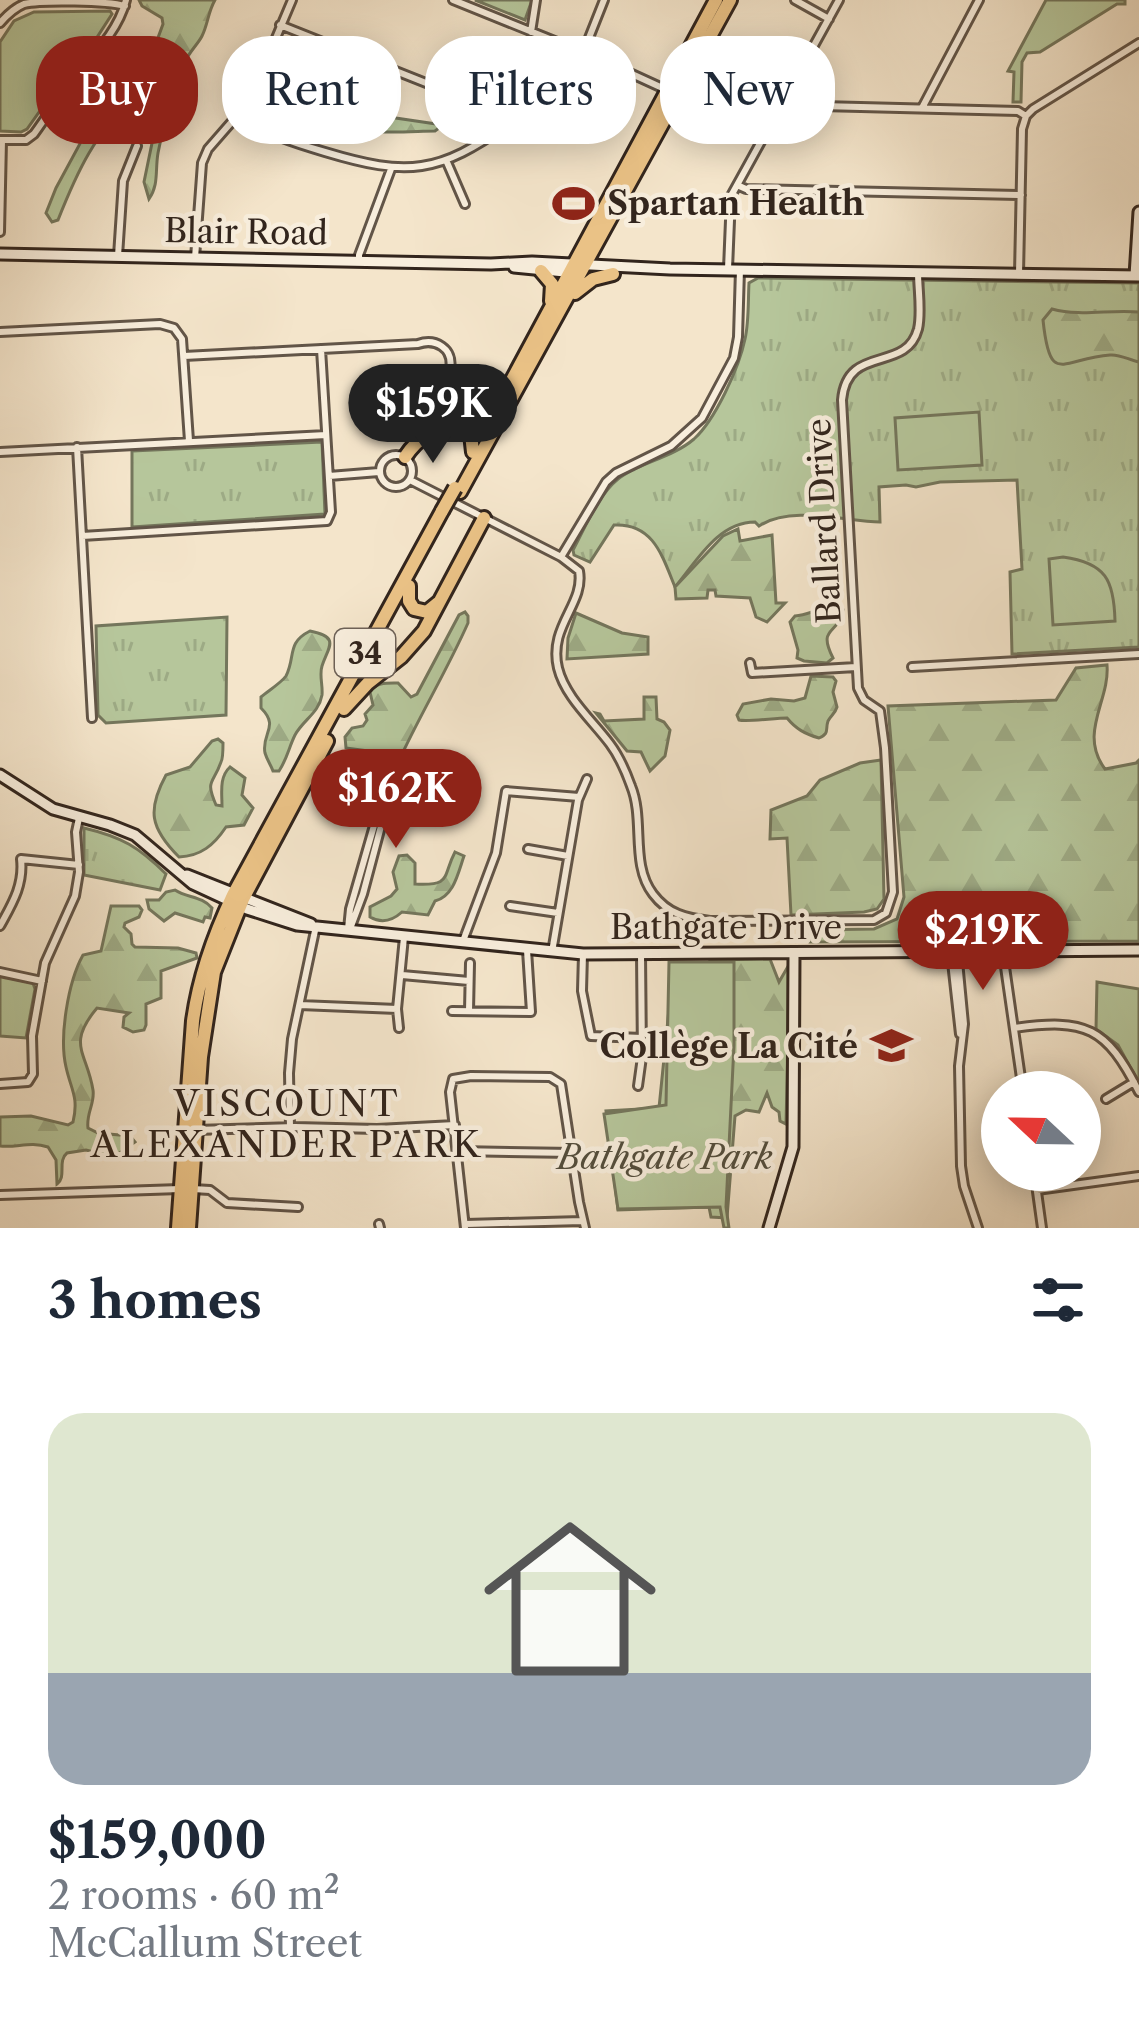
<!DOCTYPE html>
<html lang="en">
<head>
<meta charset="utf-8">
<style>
	body { margin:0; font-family:"Libre Caslon Text",serif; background:#f6f6f7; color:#1f2937; height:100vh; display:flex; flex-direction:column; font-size:45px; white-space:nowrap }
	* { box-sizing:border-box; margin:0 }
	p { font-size:39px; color:#747a83 }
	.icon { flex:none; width:66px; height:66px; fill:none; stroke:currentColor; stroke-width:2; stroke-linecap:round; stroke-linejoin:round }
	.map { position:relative; height:1228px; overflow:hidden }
	.drawer { display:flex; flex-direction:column; background:#fff; flex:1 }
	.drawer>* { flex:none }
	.top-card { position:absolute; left:36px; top:36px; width:1068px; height:108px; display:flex; gap:24px }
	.needle { width:78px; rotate:292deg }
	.buttons { position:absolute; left:981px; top:1071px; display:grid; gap:24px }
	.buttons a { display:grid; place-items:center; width:120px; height:120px; border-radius:50%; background:#fff; box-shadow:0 6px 30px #0003; font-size:60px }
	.price { position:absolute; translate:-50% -102px; padding:0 27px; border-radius:42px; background:#8f2418; color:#fff; font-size:39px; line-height:78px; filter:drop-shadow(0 3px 6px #0008) }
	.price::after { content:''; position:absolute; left:50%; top:72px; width:36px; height:27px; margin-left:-18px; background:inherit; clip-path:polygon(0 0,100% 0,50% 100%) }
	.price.current { background:#222; color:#fff }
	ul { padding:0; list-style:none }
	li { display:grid; align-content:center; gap:24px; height:636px; padding:0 48px }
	li span { display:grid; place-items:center; height:372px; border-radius:36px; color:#555 }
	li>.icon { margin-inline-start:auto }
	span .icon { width:216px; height:216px; fill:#fffc; stroke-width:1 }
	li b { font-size:51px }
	h2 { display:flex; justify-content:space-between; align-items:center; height:144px; padding:0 48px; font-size:51px }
	.tag { padding:0 42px; border-radius:48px; background:#fff; box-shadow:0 6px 30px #0003; font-size:42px; line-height:108px }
	.tag.current { background:#8f2418; color:#fff }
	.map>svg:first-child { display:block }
</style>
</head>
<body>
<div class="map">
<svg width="1139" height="1228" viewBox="0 0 1139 1228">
	<defs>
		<pattern id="grass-tufts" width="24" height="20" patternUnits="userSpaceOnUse" patternTransform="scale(3)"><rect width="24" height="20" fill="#b6c69b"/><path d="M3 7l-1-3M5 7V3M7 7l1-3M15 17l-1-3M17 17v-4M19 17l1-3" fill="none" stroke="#9daa85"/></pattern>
		<pattern id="forest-firs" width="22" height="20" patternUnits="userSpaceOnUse" patternTransform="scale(3)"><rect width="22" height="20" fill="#b6c69b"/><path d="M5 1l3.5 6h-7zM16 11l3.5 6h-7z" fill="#9daa85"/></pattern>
	</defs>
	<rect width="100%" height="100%" fill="#f4e5cb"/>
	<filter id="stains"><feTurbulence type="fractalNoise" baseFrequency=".00167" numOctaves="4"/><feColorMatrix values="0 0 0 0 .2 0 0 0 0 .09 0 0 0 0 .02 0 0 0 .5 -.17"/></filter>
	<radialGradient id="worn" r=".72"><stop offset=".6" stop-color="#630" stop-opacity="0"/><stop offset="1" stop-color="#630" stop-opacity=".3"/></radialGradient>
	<path fill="url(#grass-tufts)" stroke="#74765c" stroke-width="3" d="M758,278L1139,283V647L1012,654L1010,572L1022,569L1017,480L940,482L916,487L906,485L879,487L880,522C844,521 791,505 759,526L755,522C718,522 697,561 675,587C662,555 653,523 614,525L590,562L574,555L573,550C585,528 598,495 618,479C638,463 672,458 694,439C715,420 739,368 745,339C749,322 748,301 749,283Z
		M322,442L325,514L132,527V451Z
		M227,617L226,715L106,723L98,715L96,626Z
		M84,828C122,837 139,847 166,874L160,890L84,875Z"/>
	<path fill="url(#forest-firs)" stroke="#74765c" stroke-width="3" d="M139,0H215C208,12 208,24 202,36C198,44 190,51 186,60C173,88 164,123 158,153C155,170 159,185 149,199L144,182L158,114L152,104L136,99C97,126 75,177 58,220L52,222L46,213L56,188L83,138L148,65L163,24L162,18L142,6Z
		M311,49L389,80L392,87L377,106L389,117L443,125L435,131C415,131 376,135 359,128C335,119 304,101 278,105L266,119L263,118L267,104L291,93L298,76L305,73L307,52Z
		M1052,309C1082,317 1109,309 1139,312V362C1129,360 1120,354 1110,355C1061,359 1050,387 1043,320Z
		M738,529L740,541L772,535L776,603H785L767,622L756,617L750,598L716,596L715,590H708L707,598L676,599L675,587L723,536Z
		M828,608L843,610C838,636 817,626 833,658L827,663L804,661L797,658L798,650L790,622L795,616C808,615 816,609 828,608Z
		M465,612L468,616V623C448,668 424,708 403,752L398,755L346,748L345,737L352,728L363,726L367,720L365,714L373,705L370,692C376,682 387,683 398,683L411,697L417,694L459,615Z
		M576,613L622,633L648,637V654L567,659L568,638Z
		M310,631C341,637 328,647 322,666C319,675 323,685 322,695C319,713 303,720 295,735C289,747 287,759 279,771H273C271,765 267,760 265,753C261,733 280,727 261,708V697C268,691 281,683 286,676C296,657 286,643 310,631Z
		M1107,665C1110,701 1078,733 1105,769L1136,763L1139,760V941L810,942V930L874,929L897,919L904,897L888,706L1056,700L1076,668Z
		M811,676L833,677L836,681L833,692L837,707C835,714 831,715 828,721C825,730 830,733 819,738C805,734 796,729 787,718C775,718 747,722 739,720L737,715L743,704L771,699L794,701L805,698Z
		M644,697H656L657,719L664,722L670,730L665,756L650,771L641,752L627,751L596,713L600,714L604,721L644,719Z
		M218,739L223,743C223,746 223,759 221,762C213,785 205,779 216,805L222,806C222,793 219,777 230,767L245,778L242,795L253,808L244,825L226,827C214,845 201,856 179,857C150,828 147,810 166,775L190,767L212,741Z
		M881,760L884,899L877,909L864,912L791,915L787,838L770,839L771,810L807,796L820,780L860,763Z
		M455,852L464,856C458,873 454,896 435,901L428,915L402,912C392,921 382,924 370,917V907L391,896L397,889L393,872L399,856L407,855L415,863V884C452,886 442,877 455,852Z
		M175,890C187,898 202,896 212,908L210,918L205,917L203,922L175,913L164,921L149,909L147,900H159L166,892Z
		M111,906H139L142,910L139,917L125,923L124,927L131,934L132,944L135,947L178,948L196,953L197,958L161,971V998L146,1004V1025L144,1030L133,1032L123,1027L124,1017L129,1013L97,1008C66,1045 87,1052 93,1090C95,1104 86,1113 88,1128L98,1133L130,1136L135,1142L114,1157L86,1150L67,1153C57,1161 67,1177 57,1184L56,1160L48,1147C30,1141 17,1148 0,1146V1117L31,1116L68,1125L73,1122C79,1097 71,1090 66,1067C59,1037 68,982 83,955L101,951Z
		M770,959L779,982L790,963L786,1124L780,1121L779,1112L772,1107L767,1093L759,1112L746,1110L735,1116L727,1218L711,1217L709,1207L618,1210L606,1111L659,1108L669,1009L695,987L701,993L710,960Z"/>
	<path fill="#b6c69b" stroke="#74765c" stroke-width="3" d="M475,0H532L525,20Z
		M1046,0H1125V4H1117L1040,52L1027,53L1022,62L1021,102H1013L1014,72L1008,71Z
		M34,12L110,11L112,14L92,45L64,77L27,129L21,132L0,131V42L14,21Z
		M813,56L823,60L821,102L798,101L793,92Z
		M979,412L982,465L898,470L895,418Z
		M1063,557C1106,563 1114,580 1115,621L1053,625L1049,559Z
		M330,767L347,772L336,804L320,799Z
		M669,962H734V1045L726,1207L729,1228H724L720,1207L618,1209L604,1114L666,1105Z
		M0,976L33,983L35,989L26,1038L0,1036Z
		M1097,982L1139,989V1083L1118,1045L1096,1029Z"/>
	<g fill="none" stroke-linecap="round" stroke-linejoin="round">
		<defs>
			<path id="street" d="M453,0L597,58L669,91
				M795,0L829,19
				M0,23C7,15 14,8 24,4C42,0 107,1 125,6
				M280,25L431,85
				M531,32L536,0
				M583,53L604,0
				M782,105L1018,111L1026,116
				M922,108L979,0
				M237,116C264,133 294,143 325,152C408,177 438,174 510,123
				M0,140H26L34,134C47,116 59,97 73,79C93,55 118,32 126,0
				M446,160L465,204
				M737,185L746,189L1021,195
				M0,232L2,140
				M118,256L123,181L137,146
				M195,258L202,163L208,149L249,102L292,0
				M359,261V255L391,169
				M728,269L731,196L839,0
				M1019,274L1022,129L1026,116L1033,109L1139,43
				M0,332L160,324L174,328L182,339L189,441
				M184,356L418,344C435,338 454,348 450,369C448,378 441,388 437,397
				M77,447L92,718
				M0,452L326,435
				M380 471a16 16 0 1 1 32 0a16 16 0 1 1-32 0Z
				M329,476L379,472
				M410,480L561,557L579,571C585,604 548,626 558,668C565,697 593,721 610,744C619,756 626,772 631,786C645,820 630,864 653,894C668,914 686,918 710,921L874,920L886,913L893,892L885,748L880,711L864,700L858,688L842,400C847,343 906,374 918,329C922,312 918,290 918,272
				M82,536L327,521L331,512L321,349
				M561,557L606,482L616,473L671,446L702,418L734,358L738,337L740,269
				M750,663L752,673L856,667
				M912,667L1139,654
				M528,849L568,856
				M510,906L558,913
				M0,926C12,904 24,885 21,859L79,865
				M348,929L350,909L390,770L394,766
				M350,929L363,894L396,770L394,766
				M463,941L496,853L506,791L579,797
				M552,952L578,800L587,779
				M955,953L958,961L964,1024L959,1066L961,1166L964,1186L978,1228
				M955,953L952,962L960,1034
				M1003,953L1023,1092
				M583,954L582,991L591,1036L642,1038
				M0,972L42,981
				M402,975L469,981
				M300,1005L397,1009
				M452,1011L531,1012L527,950
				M469,1011L470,963
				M399,1028L397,1009L404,937
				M1014,1028C1086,1018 1106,1027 1139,1092
				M0,1084L28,1082L33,1074L32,1036L45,963L75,896L79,872L76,832L79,818
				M638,1086L642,1057L641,954
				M1106,1099L1134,1082
				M290,1127L289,1073L292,1039L316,926
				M195,1130L295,1127L377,1129L455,1125
				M457,1151L573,1153
				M1034,1170L1042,1228
				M193,1189L210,1190L227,1203L298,1207
				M1037,1190L1139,1176
				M0,1195L180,1189
				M379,1224L380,1228
				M466,1224L582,1221
				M465,1228L450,1092L453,1079L471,1076L550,1077L561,1084L579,1202L585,1228"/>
			<path id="secondary" d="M0,254L491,264L532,262L670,269L1139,276
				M514,267L575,273
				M1135,276L1139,212
				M0,775L53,809L110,825L135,835L193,884L247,909L297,925L583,954L1139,950
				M187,875L311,924
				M769,1228L793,1147L794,954"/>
			<path id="primary" d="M541,271L552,284L551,301
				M575,293L593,279L613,274
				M498,406L716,0
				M457,426L471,434L473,452
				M405,457C434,413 465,437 498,400
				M460,492L730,0
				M409,586V601L414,609L427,612L438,603
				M344,709L368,683L401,657L424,631L484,518
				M178,1228L193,1021C199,976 214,935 233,895L442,511
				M189,1228L201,1057L214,972L243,899L327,741"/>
		</defs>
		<use href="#street" stroke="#625548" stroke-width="12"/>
		<use href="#secondary" stroke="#32251d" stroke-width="15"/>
		<use href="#primary" stroke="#32251d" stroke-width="18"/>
		<use href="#street" stroke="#f8eedd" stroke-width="6"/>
		<use href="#secondary" stroke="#f8eedd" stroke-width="9"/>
		<use href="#primary" stroke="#eac286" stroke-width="12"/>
		<defs>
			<path id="primary-bridge" d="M442,511L455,488"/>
		</defs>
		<use href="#primary-bridge" stroke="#32251d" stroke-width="18" stroke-linecap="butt"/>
		<use href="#primary-bridge" stroke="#eac286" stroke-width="12"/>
	</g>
	<defs>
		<symbol id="stadium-bare" viewBox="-9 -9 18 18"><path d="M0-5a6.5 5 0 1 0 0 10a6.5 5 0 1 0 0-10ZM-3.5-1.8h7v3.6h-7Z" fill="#8f2418" stroke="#f8eedd" stroke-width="2.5" paint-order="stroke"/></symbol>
		<symbol id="university-bare" viewBox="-9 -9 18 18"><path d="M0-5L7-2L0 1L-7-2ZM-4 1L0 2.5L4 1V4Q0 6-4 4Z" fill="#8f2418" stroke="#f8eedd" stroke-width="2.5" paint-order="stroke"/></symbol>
	</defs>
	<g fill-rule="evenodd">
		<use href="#stadium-bare" x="544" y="174" width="59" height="59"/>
		<use href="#university-bare" x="862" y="1016" width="59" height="59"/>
	</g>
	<g text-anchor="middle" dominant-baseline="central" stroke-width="9" stroke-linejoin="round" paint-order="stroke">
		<rect fill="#f8eedd" stroke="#6d6157" stroke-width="3" x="335" y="629" width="60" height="48" rx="9"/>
		<g font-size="30" font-weight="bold" fill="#32251d">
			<text x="365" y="653">34</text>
		</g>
		<g font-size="33" font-weight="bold" fill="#32251d" stroke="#f8eedd" text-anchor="start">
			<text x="607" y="203">Spartan Health</text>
			<text x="858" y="1046" text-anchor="end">Collège La Cité</text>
		</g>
		<g font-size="33" fill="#32251d" stroke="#f8eedd">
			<text transform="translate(246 232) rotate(1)">Blair Road</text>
			<text transform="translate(824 521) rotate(-93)">Ballard Drive</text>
			<text x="726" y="927">Bathgate Drive</text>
		</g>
		<g font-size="33" font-style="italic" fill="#534d3c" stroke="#f8eedd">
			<text x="665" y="1157">Bathgate Park</text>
		</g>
		<g font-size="36" letter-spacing="3" fill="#32251d" stroke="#f8eedd">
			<text x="287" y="1103">VISCOUNT<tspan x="287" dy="41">ALEXANDER PARK</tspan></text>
		</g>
	</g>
	<rect width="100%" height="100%" filter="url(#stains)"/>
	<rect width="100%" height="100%" fill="url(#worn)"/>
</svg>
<div class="buttons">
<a><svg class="needle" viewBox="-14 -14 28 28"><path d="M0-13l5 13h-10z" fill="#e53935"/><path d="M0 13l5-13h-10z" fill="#747a83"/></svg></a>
</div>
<b class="price current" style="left:433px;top:466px">$159K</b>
<b class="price" style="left:396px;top:851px">$162K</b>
<b class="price" style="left:983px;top:993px">$219K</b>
<div class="top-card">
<a class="tag current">Buy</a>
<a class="tag">Rent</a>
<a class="tag">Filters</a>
<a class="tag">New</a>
</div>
</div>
<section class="drawer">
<h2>3 homes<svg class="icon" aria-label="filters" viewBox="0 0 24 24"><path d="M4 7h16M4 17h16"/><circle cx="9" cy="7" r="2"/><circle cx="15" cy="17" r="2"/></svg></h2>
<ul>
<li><span style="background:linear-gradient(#dfe7d0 70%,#9aa5b1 0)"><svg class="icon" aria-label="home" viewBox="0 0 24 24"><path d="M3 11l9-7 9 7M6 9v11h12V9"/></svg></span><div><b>$159,000</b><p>2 rooms · 60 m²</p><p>McCallum Street</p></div></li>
</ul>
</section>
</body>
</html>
